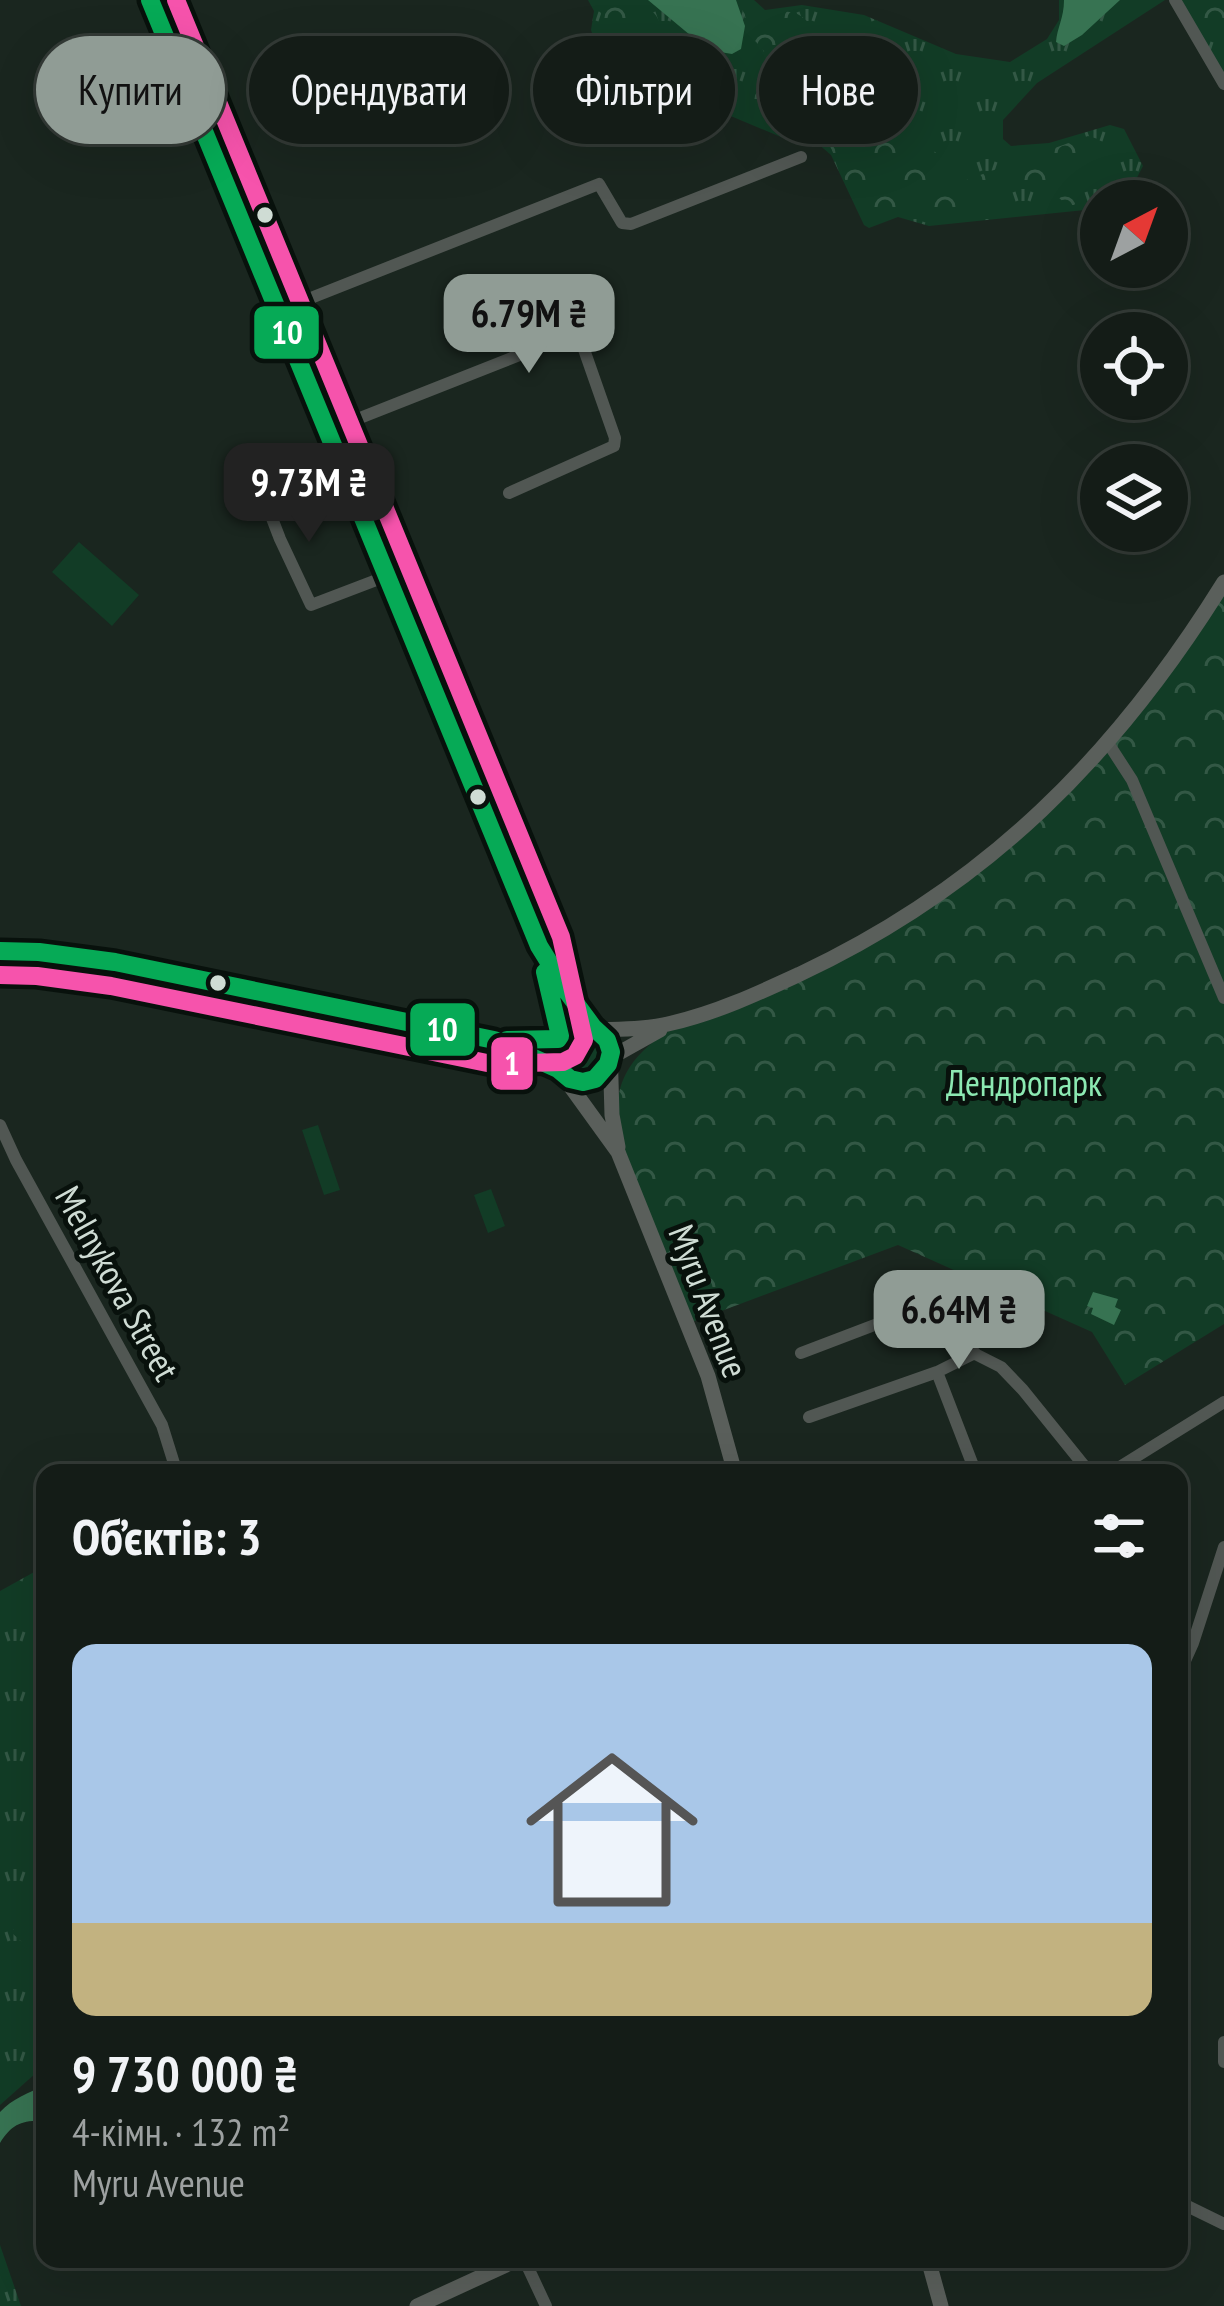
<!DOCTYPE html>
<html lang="uk">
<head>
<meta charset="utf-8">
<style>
	body { margin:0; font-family:"PT Sans Narrow",sans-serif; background:#1d2520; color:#f1f3f6; height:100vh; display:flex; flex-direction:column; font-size:45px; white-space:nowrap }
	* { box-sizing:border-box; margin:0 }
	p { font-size:39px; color:#9da1a1 }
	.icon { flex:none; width:66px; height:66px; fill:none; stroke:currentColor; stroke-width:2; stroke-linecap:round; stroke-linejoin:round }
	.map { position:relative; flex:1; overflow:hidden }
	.details { position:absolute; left:36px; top:1464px; width:1152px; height:804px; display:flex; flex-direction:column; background:#141c17; border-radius:24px; box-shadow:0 12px 48px #0002,0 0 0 3px #333a36 }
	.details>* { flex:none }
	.guide { position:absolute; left:36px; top:36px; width:1152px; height:108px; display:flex; gap:24px }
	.needle { width:78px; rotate:41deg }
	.tools { position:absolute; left:1080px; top:180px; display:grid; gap:24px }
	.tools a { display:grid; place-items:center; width:108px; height:108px; border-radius:50%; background:#141c17; box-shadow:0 12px 48px #0002,0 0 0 3px #333a36; font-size:60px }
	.price { position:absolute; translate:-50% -102px; padding:0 27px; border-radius:24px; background:#909c95; color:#111; font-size:39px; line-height:78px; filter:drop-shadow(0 3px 6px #0008) }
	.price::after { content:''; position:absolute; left:50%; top:72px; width:36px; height:27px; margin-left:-18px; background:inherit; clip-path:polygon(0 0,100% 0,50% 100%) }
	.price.on { background:#222; color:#fff }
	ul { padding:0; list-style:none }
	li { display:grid; align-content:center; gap:24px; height:636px; padding:0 36px }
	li+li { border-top:3px solid #333a36 }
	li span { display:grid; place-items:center; height:372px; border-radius:24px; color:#555 }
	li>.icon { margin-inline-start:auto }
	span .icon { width:216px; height:216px; fill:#fffc; stroke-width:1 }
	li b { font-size:51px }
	h2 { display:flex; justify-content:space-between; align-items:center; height:144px; padding:0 36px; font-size:51px }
	.chip { padding:0 42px; border-radius:54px; background:#141c17; box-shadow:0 12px 48px #0002,0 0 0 3px #333a36; font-size:42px; line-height:108px }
	.chip.on { background:#909c95; color:#111 }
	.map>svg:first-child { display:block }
</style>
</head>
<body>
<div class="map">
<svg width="1224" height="2306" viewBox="0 0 1224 2306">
	<defs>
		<pattern id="grass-tufts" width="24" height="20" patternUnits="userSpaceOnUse" patternTransform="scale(3)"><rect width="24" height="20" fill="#123c26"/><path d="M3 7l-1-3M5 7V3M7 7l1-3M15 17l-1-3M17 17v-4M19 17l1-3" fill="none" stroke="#335845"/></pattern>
		<pattern id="forest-crowns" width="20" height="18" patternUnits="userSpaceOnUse" patternTransform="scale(3)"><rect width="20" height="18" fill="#123c26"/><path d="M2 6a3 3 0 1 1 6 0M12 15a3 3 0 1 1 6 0" fill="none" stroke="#335845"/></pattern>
	</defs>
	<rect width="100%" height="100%" fill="#1a261f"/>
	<path fill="url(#grass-tufts)" d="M588,0H754L765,10L802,5L864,15L956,54L1010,62L1047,39L1059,20V0H1165L1037,83L1003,120V139L1011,146L1049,143L1110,125L1124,129L1143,166L1132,187L1085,210L929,226L898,217L869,228L864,225L831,155L816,142L788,140L602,62L591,30L594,11Z
		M1180,0H1224V76Z
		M564 1053a19 19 0 1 1 38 0a19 19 0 1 1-38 0Z
		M45,1566V1979L43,1982L45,2065L0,2105V1591Z
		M0,2245L21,2306H0Z"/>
	<path fill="url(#forest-crowns)" d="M595,0H639C674,25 652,29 665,54L742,87L760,91L772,84C773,58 763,47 746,33L747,25L739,0H750C766,22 774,8 795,13C807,17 821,38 830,47C856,48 871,48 872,79C872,85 872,95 870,100C867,106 864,112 863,120L933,150C945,161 946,176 961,182L1088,136L1098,139L1105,149L1070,168L1069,174L1078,201L1074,205H1067L1058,197L1047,180H1041L920,218L912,211L870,223L863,219L829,144L816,137H793L764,105L735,97L672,74L648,61L615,60L605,54L597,35L603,25L602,16Z
		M1185,0H1224V39L1206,32Z
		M1224,590V1324L1125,1385L1092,1332L898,1245L692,1322C677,1285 661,1248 646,1210C616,1135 590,1077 675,1027L831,964L1031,828Z
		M26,1910L45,1921V1969H35L23,1943L12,1933L18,1917Z"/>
	<path fill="#123c26" d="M79,542L139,595L112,626L52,572Z
		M318,1125L340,1190L324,1195L302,1130Z
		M491,1189L505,1226L488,1233L474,1195Z"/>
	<path fill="#377352" d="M648,0H736L745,26L741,49L732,54L720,52L696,40Z
		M1064,0H1120L1082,35L1064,46L1056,42C1057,28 1064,18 1064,0Z
		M1093,1292L1118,1299L1115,1307L1121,1310L1114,1325L1091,1314L1093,1308L1087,1306Z
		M45,2086V2121C22,2120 12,2124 0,2143V2112C12,2099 29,2092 45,2086Z"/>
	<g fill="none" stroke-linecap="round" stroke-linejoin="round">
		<path stroke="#515753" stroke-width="12" d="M1175,0L1224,84
			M278,311L599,184L622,223L631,224L801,157
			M327,431L575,333L580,338L615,438L614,446L509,493
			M253,469L280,539L311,605L387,576
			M1108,743L1132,780L1224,998
			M0,1125L16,1160L162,1425L177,1473
			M801,1353L885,1321L898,1319L912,1322L1001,1367L1023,1390L1090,1473
			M937,1372L972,1463
			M809,1417L937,1372L975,1353
			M1110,1473L1224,1402
			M1179,1674L1193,1643L1224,1547
			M1224,2042V2062
			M1179,2202L1224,2224
			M524,2259L546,2306"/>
		<path stroke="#5a5f5b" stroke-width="15" d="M150,0L539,946L560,1036
			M0,951L39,952L115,962L494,1040L558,1039
			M547,959L568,993L610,1046L612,1115L618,1147
			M599,1030C623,1029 648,1029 672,1023C716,1013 759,993 800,974C987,886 1116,756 1224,582
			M502,1044L558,1069L618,1152L708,1376L735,1473
			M610,1058L660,1030
			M558,1069C548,1042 565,1022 593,1027
			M567,1077C585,1086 597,1080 608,1064
			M928,2259L941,2306
			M417,2306L519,2259"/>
		<defs>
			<path id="bus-1" d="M0,951L39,952L115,962L494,1040L558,1069L570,1079L583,1082L595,1079L608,1064L611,1052L607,1040L593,1027L568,993L539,946L150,0
				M507,1040L558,1039L560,1036L545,972"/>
			<path id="bus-2" d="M0,975L37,976L111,986L492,1064L563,1062L575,1056L584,1040L561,937L176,0"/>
		</defs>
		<use href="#bus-1" stroke="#08110c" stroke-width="27"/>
		<use href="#bus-2" stroke="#08110c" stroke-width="27"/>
		<use href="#bus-1" stroke="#06aa56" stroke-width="18"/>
		<use href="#bus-2" stroke="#f653ac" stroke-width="18"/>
	</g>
	<g fill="#cfdcd4" stroke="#08110c" stroke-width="4.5">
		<circle cx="265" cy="215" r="10"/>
		<circle cx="478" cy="797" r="10"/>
		<circle cx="218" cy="983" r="10"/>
	</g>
	<g text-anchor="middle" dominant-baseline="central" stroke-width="10" stroke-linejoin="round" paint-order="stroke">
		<g font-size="36" fill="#8ce9b2" stroke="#08110c">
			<text x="1024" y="1082">Дендропарк</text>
		</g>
		<g font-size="36" fill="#cfdcd4" stroke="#08110c">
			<text transform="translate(118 1283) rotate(61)">Melnykova Street</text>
			<text transform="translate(709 1301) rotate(69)">Myru Avenue</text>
		</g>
	</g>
	<g stroke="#08110c" stroke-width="4.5">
		<rect x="252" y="304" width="69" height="57" rx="12" fill="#06aa56"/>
		<rect x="408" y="1001" width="69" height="57" rx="12" fill="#06aa56"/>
		<rect x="489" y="1035" width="46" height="57" rx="12" fill="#f653ac"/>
	</g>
	<g font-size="33" text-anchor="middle" font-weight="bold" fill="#fff">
		<text x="287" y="344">10</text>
		<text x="442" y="1041">10</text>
		<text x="512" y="1075">1</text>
	</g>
</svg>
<div class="tools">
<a><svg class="needle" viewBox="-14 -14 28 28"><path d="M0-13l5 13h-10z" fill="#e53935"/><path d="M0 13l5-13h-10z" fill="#9da1a1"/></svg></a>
<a><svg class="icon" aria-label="locate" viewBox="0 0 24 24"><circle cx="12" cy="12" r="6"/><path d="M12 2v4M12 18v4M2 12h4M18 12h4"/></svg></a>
<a><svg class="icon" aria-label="layers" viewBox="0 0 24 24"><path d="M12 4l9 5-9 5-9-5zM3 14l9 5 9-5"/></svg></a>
</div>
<b class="price" style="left:529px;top:376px">6.79M ₴</b>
<b class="price on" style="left:309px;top:545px">9.73M ₴</b>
<b class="price" style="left:959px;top:1372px">6.64M ₴</b>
<div class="guide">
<a class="chip on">Купити</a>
<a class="chip">Орендувати</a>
<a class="chip">Фільтри</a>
<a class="chip">Нове</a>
</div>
<section class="details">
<h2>Об’єктів: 3<svg class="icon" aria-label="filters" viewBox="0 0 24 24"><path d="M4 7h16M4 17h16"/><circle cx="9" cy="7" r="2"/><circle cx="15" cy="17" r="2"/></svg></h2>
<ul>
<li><span style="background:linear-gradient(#a9c7e8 75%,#c2b280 0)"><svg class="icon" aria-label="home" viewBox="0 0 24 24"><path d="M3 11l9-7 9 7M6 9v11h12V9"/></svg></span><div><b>9 730 000 ₴</b><p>4-кімн. · 132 m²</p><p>Myru Avenue</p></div></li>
</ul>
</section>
</div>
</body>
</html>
